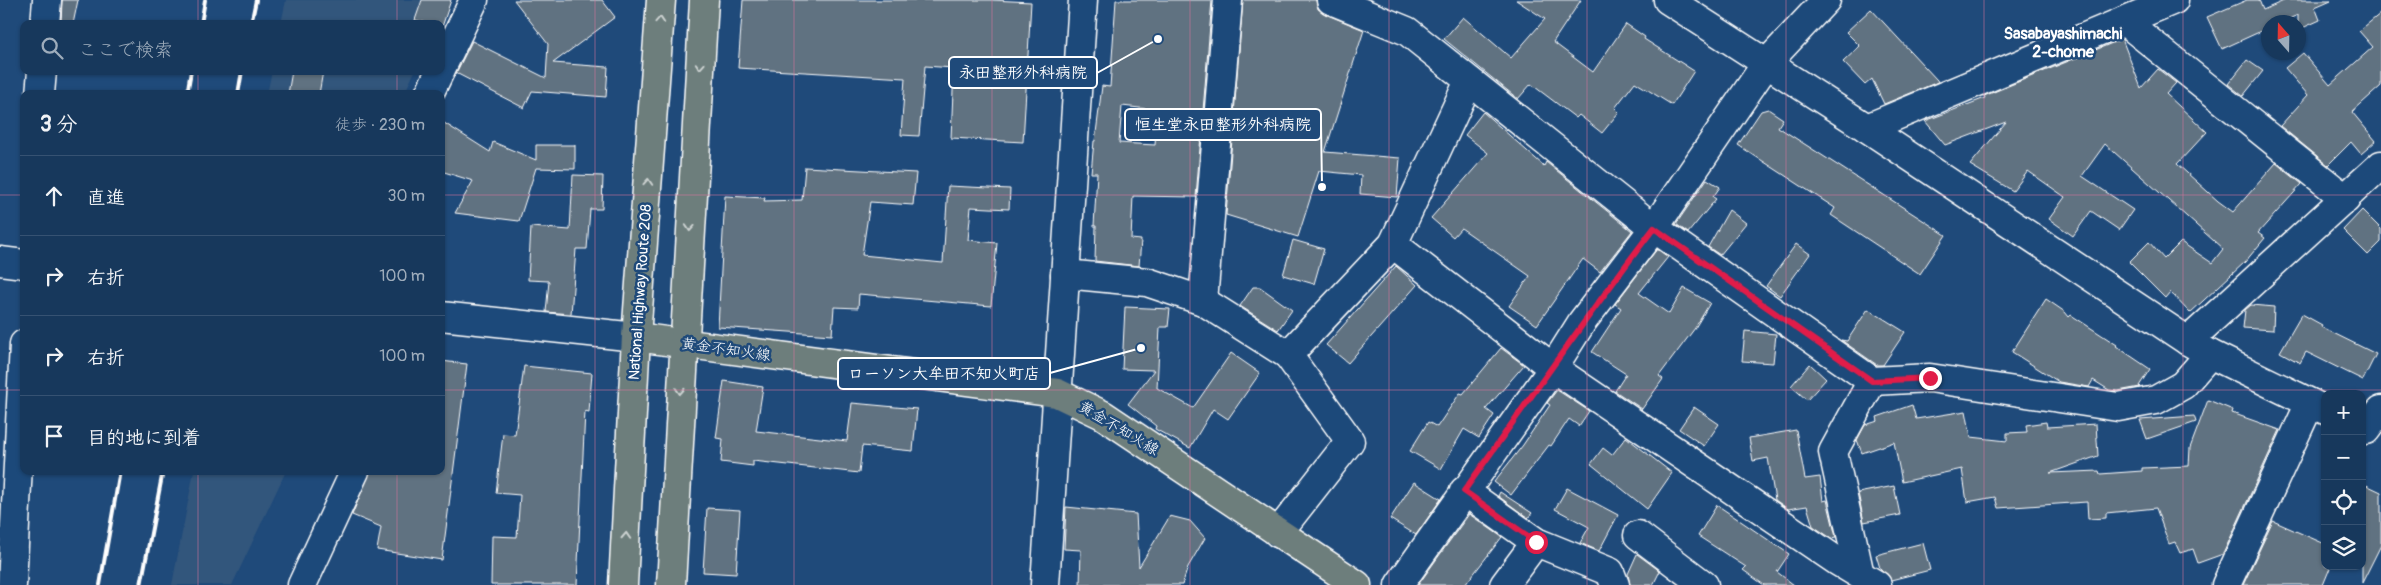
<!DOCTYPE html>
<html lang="ja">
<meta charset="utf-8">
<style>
:root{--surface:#17385c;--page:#203f62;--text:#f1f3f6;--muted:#9eacbb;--line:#365272}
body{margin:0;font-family:Pangolin,"Klee One",sans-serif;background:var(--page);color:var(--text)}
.controls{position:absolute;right:15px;bottom:15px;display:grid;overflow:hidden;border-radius:10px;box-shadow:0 1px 4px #0004}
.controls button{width:45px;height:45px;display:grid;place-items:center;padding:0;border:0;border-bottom:1px solid var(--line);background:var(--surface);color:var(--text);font:25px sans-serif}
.compass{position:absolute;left:2261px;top:15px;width:45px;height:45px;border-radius:50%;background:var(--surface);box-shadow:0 1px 4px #0004;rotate:340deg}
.stop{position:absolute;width:15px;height:15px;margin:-11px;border:4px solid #e11d48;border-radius:50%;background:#fff}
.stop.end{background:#e11d48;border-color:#fff;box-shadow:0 1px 5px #0008}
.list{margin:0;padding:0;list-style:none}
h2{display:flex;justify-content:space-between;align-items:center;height:65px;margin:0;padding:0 20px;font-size:21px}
h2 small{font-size:16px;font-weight:400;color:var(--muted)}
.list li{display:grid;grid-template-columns:32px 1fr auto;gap:15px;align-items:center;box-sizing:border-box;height:80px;padding:0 20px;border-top:1px solid var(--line)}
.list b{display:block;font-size:19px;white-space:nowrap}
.list em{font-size:16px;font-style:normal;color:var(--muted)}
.icon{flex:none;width:28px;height:28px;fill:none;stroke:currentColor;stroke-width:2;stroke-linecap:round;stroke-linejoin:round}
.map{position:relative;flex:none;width:2381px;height:585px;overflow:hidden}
.search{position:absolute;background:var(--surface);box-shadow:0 1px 4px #0004;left:20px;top:20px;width:425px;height:55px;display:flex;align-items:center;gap:12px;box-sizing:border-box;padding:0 18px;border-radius:10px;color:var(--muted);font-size:19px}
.panel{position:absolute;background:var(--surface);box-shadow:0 1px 4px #0004;left:20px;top:90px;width:425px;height:385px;border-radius:10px}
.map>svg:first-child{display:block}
.built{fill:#33567c}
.building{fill:#617281;stroke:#fff;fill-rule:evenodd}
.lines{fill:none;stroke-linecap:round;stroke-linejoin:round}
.minor-casing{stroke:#fff;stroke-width:31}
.major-casing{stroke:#fff;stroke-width:31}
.highway-casing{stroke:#fff;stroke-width:31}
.minor{stroke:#1f4a7a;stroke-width:28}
.major{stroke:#6d7e7c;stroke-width:28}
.highway{stroke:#6d7e7c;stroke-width:28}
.rail{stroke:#fff;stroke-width:4}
.oneway{stroke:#ccd2d1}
.route{stroke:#e11d48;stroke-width:6}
.grid{fill:none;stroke:#da749d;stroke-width:1;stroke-opacity:0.55}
.labels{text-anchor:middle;stroke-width:5;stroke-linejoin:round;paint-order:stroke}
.street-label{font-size:15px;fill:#fff;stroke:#1f4a7a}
.neighbourhood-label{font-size:16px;font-weight:bold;fill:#fff;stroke:#1f4a7a}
.leader{fill:none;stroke:#fff;stroke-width:2}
.callout-dot{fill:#fff;stroke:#1f4a7a;stroke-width:2}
.callout{fill:#1f4a7a;stroke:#fff;stroke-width:2}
.callout-label{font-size:16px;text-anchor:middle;font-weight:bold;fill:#fff}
</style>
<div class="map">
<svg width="2381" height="585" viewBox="0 0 2381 585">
<rect width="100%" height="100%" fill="#1f4a7a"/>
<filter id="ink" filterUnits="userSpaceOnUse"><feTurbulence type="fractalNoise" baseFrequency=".02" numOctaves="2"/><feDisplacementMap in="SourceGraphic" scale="10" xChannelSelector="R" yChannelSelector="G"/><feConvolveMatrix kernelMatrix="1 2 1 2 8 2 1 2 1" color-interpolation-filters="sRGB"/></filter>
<g filter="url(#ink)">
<g class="built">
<polygon points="286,0 448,0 437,24 281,24"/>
<polygon points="272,71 415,71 404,94 267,94"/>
<polygon points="194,471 286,471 232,585 172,585"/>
</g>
<g class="building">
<polygon points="62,0 78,0 73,24 61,24"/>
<polygon points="422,0 451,0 442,27 441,24 431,24 415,20"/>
<polygon points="514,0 602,0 615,17 553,63 608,67 606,97 532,91 524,108 456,73 472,41 546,78 548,44"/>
<polygon points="743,0 991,0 1031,2 1023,142 951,138 954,68 925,66 919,136 901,135 905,78 738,68"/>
<path d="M1116,0H1212L1196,197L1133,196L1131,239L1141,240L1139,266L1095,261L1096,226H1094L1097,173H1091L1094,141H1095L1102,86L1110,87ZM1122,106L1157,110L1155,145L1119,143Z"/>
<polygon points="1243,0 1316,0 1318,9 1325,14 1364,30 1325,152 1400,158 1397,197 1360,194 1361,175 1319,171 1298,237 1226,215"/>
<polygon points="1516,0 1581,0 1553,42 1593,72 1626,24 1645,37 1644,39 1694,71 1672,105 1635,82 1615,108 1619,112 1602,133 1579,115 1576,118 1531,84 1518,99 1444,39 1463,17 1511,58 1545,19"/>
<polygon points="2247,0 2259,0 2263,10 2286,0 2331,0 2315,7 2320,20 2298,30 2298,15 2281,22 2268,22 2268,28 2222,49 2207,17"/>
<polygon points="1871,9 1937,80 1938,82 1884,104 1872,79 1865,85 1843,62 1860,46 1846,32"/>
<polygon points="2381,13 2381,86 2352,112 2376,141 2361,154 2351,142 2328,165 2280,126 2308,95 2285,68 2303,53 2330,85 2373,47 2359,31"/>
<polygon points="2122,39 2141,88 2158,69 2176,83 2166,94 2207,132 2177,164 2218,201 2233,212 2276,163 2302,184 2258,233 2265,238 2245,262 2190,313 2170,292 2165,298 2129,262 2149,242 2164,259 2181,242 2212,263 2223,249 2105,144 2082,176 2133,210 2119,230 2091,211 2073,236 2049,219 2065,197 2028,171 2013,191 1970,165 2006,122 1945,145 1925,121 1985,98 1984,96"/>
<polygon points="2247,60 2263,71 2243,96 2228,84"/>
<polygon points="292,71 323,71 319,94 288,94"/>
<polygon points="1768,109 1783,119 1778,127 1946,235 1920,274 1831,215 1835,208 1738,145 1761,111"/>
<polygon points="1483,112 1544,166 1546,162 1632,231 1600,272 1583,259 1537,325 1509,306 1530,276 1461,228 1453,237 1431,218 1488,153 1465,135"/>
<polygon points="441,121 490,152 493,142 536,160 536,145 575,145 575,169 536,168 519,221 455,213 473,181 441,171"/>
<polygon points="805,167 916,173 913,205 870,202 862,255 943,263 948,186 1010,189 1009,209 971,207 968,240 997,243 991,306 859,294 858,308 834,307 832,335 718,327 725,196 765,198 764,201 802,200"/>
<polygon points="573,175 603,176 602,209 590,209 587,249 576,249 571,314 546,312 549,281 528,280 531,227 570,230"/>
<polygon points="1707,179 1720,187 1713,197 1716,199 1688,233 1676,224"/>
<polygon points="1729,210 1746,223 1720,255 1708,247"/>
<polygon points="2362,210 2381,229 2381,242 2368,255 2343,230"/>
<polygon points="1293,240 1324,249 1314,284 1283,275"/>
<polygon points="1796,244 1810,254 1780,296 1766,286"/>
<polygon points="1657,249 1668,257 1639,293 1669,314 1684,288 1710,303 1695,328 1659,376 1663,379 1642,409 1615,391 1626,374 1592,352 1621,308 1615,304"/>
<polygon points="1396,266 1417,285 1348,363 1326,345"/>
<polygon points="1253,287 1260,287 1292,310 1278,330 1240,306"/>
<polygon points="2046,299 2065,312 2069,317 2071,315 2117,345 2116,346 2150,369 2139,386 2140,387 2118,391 2109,390 2093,380 2089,387 2059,382 2012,352"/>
<polygon points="2251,305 2274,307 2273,330 2243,328 2245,310"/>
<polygon points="1125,307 1170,309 1168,327 1160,327 1157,388 1193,408 1231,353 1260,373 1228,419 1213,409 1190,448 1155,429 1156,426 1128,404 1154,370 1122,369"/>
<polygon points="1868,309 1905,332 1883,365 1877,365 1841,340 1847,341"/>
<polygon points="2302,314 2322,325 2321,327 2376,354 2363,380 2306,352 2300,363 2280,352"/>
<polygon points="1745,331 1776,334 1773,363 1742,361"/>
<polygon points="1501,348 1524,365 1486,409 1494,415 1479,438 1464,429 1441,469 1410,451 1428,422 1437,427 1460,393 1463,394"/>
<polygon points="441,361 467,364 442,560 377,550 381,527 352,515 370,471 441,471"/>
<polygon points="1810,364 1826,379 1807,400 1791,386"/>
<polygon points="524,366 592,373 589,412 585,411 577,585 491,585 492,536 517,537 520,495 496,493 503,434 515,435"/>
<polygon points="724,381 763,387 756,431 847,441 852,403 917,409 913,451 862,446 859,473 753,461 753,466 721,462 723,439 716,438"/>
<polygon points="1557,390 1589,411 1579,426 1569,419 1551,446 1549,445 1511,495 1494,482 1523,445 1550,405 1547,403"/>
<polygon points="2208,400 2233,410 2232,413 2280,430 2223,554 2198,563 2193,549 2180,553 2175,542 2169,544 2156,508 2106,513 2106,518 2088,519 2087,502 1998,508 1995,497 1967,502 1962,469 1902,482 1894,442 1862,453 1857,440 1865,425 1878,421 1877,417 1912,405 1916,419 1966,411 1971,437 2007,441 2007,433 2027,432 2026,425 2046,422 2047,427 2096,424 2098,456 2050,473 2099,471 2100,474 2142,471 2142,468 2189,466 2190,448"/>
<polygon points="1694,407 1719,424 1704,446 1679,429"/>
<polygon points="2194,416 2196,422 2147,439 2140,420"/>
<polygon points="1796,430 1805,479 1820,477 1823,501 1827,500 1836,537 1831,538 1813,526 1807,506 1788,509 1775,500 1768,458 1753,461 1749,438"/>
<polygon points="1626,437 1672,473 1647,509 1591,464 1603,448 1612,455"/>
<polygon points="1414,482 1441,499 1416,535 1390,519"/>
<polygon points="2362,483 2381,492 2381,545 2362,583"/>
<polygon points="1894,486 1900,515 1864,522 1858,493"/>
<polygon points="1567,488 1618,515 1599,551 1580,543 1589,527 1555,509"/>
<polygon points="1500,492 1532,513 1528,518 1498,496"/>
<polygon points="1717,505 1789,554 1777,572 1794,585 1764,585 1743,570 1746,567 1698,536"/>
<polygon points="1066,507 1136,514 1139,567 1170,516 1190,521 1205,538 1188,567 1182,585 1080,585 1081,550 1064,549"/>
<polygon points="707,508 740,510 736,574 703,572"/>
<polygon points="1469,514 1502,537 1465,585 1418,585"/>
<polygon points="2273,521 2325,544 2325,566 2330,568 2323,585 2243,585"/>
<polygon points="1923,543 1930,570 1891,580 1880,568 1876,555"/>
<polygon points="1637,554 1660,571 1653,585 1630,585 1628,574"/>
</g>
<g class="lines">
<g class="minor-casing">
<g id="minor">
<polyline points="1331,0 1407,31 1654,228 1872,381 1930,378 2118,407 2156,400 2183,385 2210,354"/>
<polyline points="1668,0 1867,128 2188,341 2210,354 2325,410"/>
<polyline points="2124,21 2346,199"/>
<polyline points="45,24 47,0"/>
<polyline points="441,69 474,0"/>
<polyline points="40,94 42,71"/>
<polyline points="429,94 440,71"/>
<polyline points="1867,128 2174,0"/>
<polyline points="1393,244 1553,368 1837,561 1877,585"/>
<polyline points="0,261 24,264"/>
<polyline points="1065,274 1147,282 1203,301 1288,355 1350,441 1278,533"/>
<polyline points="1203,301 1228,0"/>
<polyline points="441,316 636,337"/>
<polyline points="2188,341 2381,165"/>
<polyline points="1288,355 1393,244 1469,81"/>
<polyline points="2366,430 2381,410"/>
<polyline points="1464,491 1536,542 1610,572 1615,585"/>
<polyline points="1638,535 1704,585"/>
<polyline points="1860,575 1833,452 1872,381"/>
<polyline points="12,585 24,344"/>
<polyline points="302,585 355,471"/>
<polyline points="1045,585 1083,0"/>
<polyline points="1399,585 1553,368 1582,322 1654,228 1766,64 1826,0"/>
<polyline points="1504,585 1536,542"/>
<polyline points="2226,585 2310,403"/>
</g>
</g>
<g class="major-casing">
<polyline id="major" points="636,337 1057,393 1103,415 1357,585"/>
</g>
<g class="highway-casing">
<g id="highway">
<polyline points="623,585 636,337 661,0"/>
<polyline points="671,585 704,0"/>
</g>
</g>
<use href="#minor" class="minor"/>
<use href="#major" class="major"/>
<use href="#highway" class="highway"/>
<g class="rail">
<polyline points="201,24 205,0"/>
<polyline points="251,24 256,0"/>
<polyline points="187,94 191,71"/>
<polyline points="238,94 242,71"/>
<polyline points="100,585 120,471"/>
<polyline points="141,585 163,471"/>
</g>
</g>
<defs><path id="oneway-chevron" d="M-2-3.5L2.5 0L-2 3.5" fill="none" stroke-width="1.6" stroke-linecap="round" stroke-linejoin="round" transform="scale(1.25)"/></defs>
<g class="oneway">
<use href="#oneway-chevron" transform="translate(660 20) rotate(-86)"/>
<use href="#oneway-chevron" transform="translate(700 66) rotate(94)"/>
<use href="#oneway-chevron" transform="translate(648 182) rotate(-86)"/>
<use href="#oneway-chevron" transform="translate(690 228) rotate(94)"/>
<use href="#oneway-chevron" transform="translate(680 391) rotate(93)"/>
<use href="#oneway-chevron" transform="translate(626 536) rotate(-87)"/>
</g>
</g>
<g class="lines" filter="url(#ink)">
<path class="route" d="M1536,542L1464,491C1527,403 1588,314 1654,228L1872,381L1930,378"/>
</g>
<path class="grid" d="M198,0V24M397,0V24M595,0V585M794,0V585M992,0V585M1190,0V585M1389,0V585M1587,0V585M1786,0V585M1984,0V585M2183,0V585M198,71V94M397,71V94M0,195H24M441,195H2381M0,390H24M441,390H2381M198,471V585M397,471V585"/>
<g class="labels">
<g class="street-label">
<text transform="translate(640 292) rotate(-86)" y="5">National Highway Route 208</text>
<text transform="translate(726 349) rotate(8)" y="5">黄金不知火線</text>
<text transform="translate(1119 428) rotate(31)" y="5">黄金不知火線</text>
</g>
<g class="neighbourhood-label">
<text x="2063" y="39">Sasabayashimachi<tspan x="2063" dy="18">2-chome</tspan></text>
</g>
</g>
<path class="leader" d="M1158 39L1097 73M1322 187L1321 124M1141 348L1050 373"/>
<g class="callout-dot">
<circle cx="1158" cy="39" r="5"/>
<circle cx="1322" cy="187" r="5"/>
<circle cx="1141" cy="348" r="5"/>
</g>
<g class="callout">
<rect x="949" y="57" width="148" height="31" rx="5"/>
<rect x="1125" y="109" width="196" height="31" rx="5"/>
<rect x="838" y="358" width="212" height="31" rx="5"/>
</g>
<g class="callout-label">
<text x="1023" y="78">永田整形外科病院</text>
<text x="1223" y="130">恒生堂永田整形外科病院</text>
<text x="944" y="379">ローソン大牟田不知火町店</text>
</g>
</svg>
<div class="controls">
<button>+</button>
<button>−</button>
<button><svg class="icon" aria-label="locate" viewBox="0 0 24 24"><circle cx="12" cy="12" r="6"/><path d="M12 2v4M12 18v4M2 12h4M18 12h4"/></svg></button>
<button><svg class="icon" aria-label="layers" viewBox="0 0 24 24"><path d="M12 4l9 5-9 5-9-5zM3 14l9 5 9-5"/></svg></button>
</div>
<svg class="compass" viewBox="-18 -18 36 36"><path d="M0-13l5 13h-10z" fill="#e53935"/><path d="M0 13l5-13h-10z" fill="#9eacbb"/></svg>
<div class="stop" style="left:1536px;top:542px"></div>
<div class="stop end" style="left:1930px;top:378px"></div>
<div class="search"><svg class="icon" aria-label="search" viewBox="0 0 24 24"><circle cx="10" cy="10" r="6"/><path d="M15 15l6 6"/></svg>ここで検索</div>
<section class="panel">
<h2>3 分<small>徒歩 · 230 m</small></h2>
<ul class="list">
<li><svg class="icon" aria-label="ahead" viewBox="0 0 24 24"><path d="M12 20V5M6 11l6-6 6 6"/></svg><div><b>直進</b></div><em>30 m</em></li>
<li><svg class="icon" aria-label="right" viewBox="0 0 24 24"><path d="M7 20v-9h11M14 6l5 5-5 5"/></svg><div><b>右折</b></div><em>100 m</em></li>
<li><svg class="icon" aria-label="right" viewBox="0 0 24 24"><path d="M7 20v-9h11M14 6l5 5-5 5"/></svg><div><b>右折</b></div><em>100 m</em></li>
<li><svg class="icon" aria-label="arrive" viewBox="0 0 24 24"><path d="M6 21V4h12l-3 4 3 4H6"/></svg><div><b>目的地に到着</b></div></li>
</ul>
</section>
</div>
